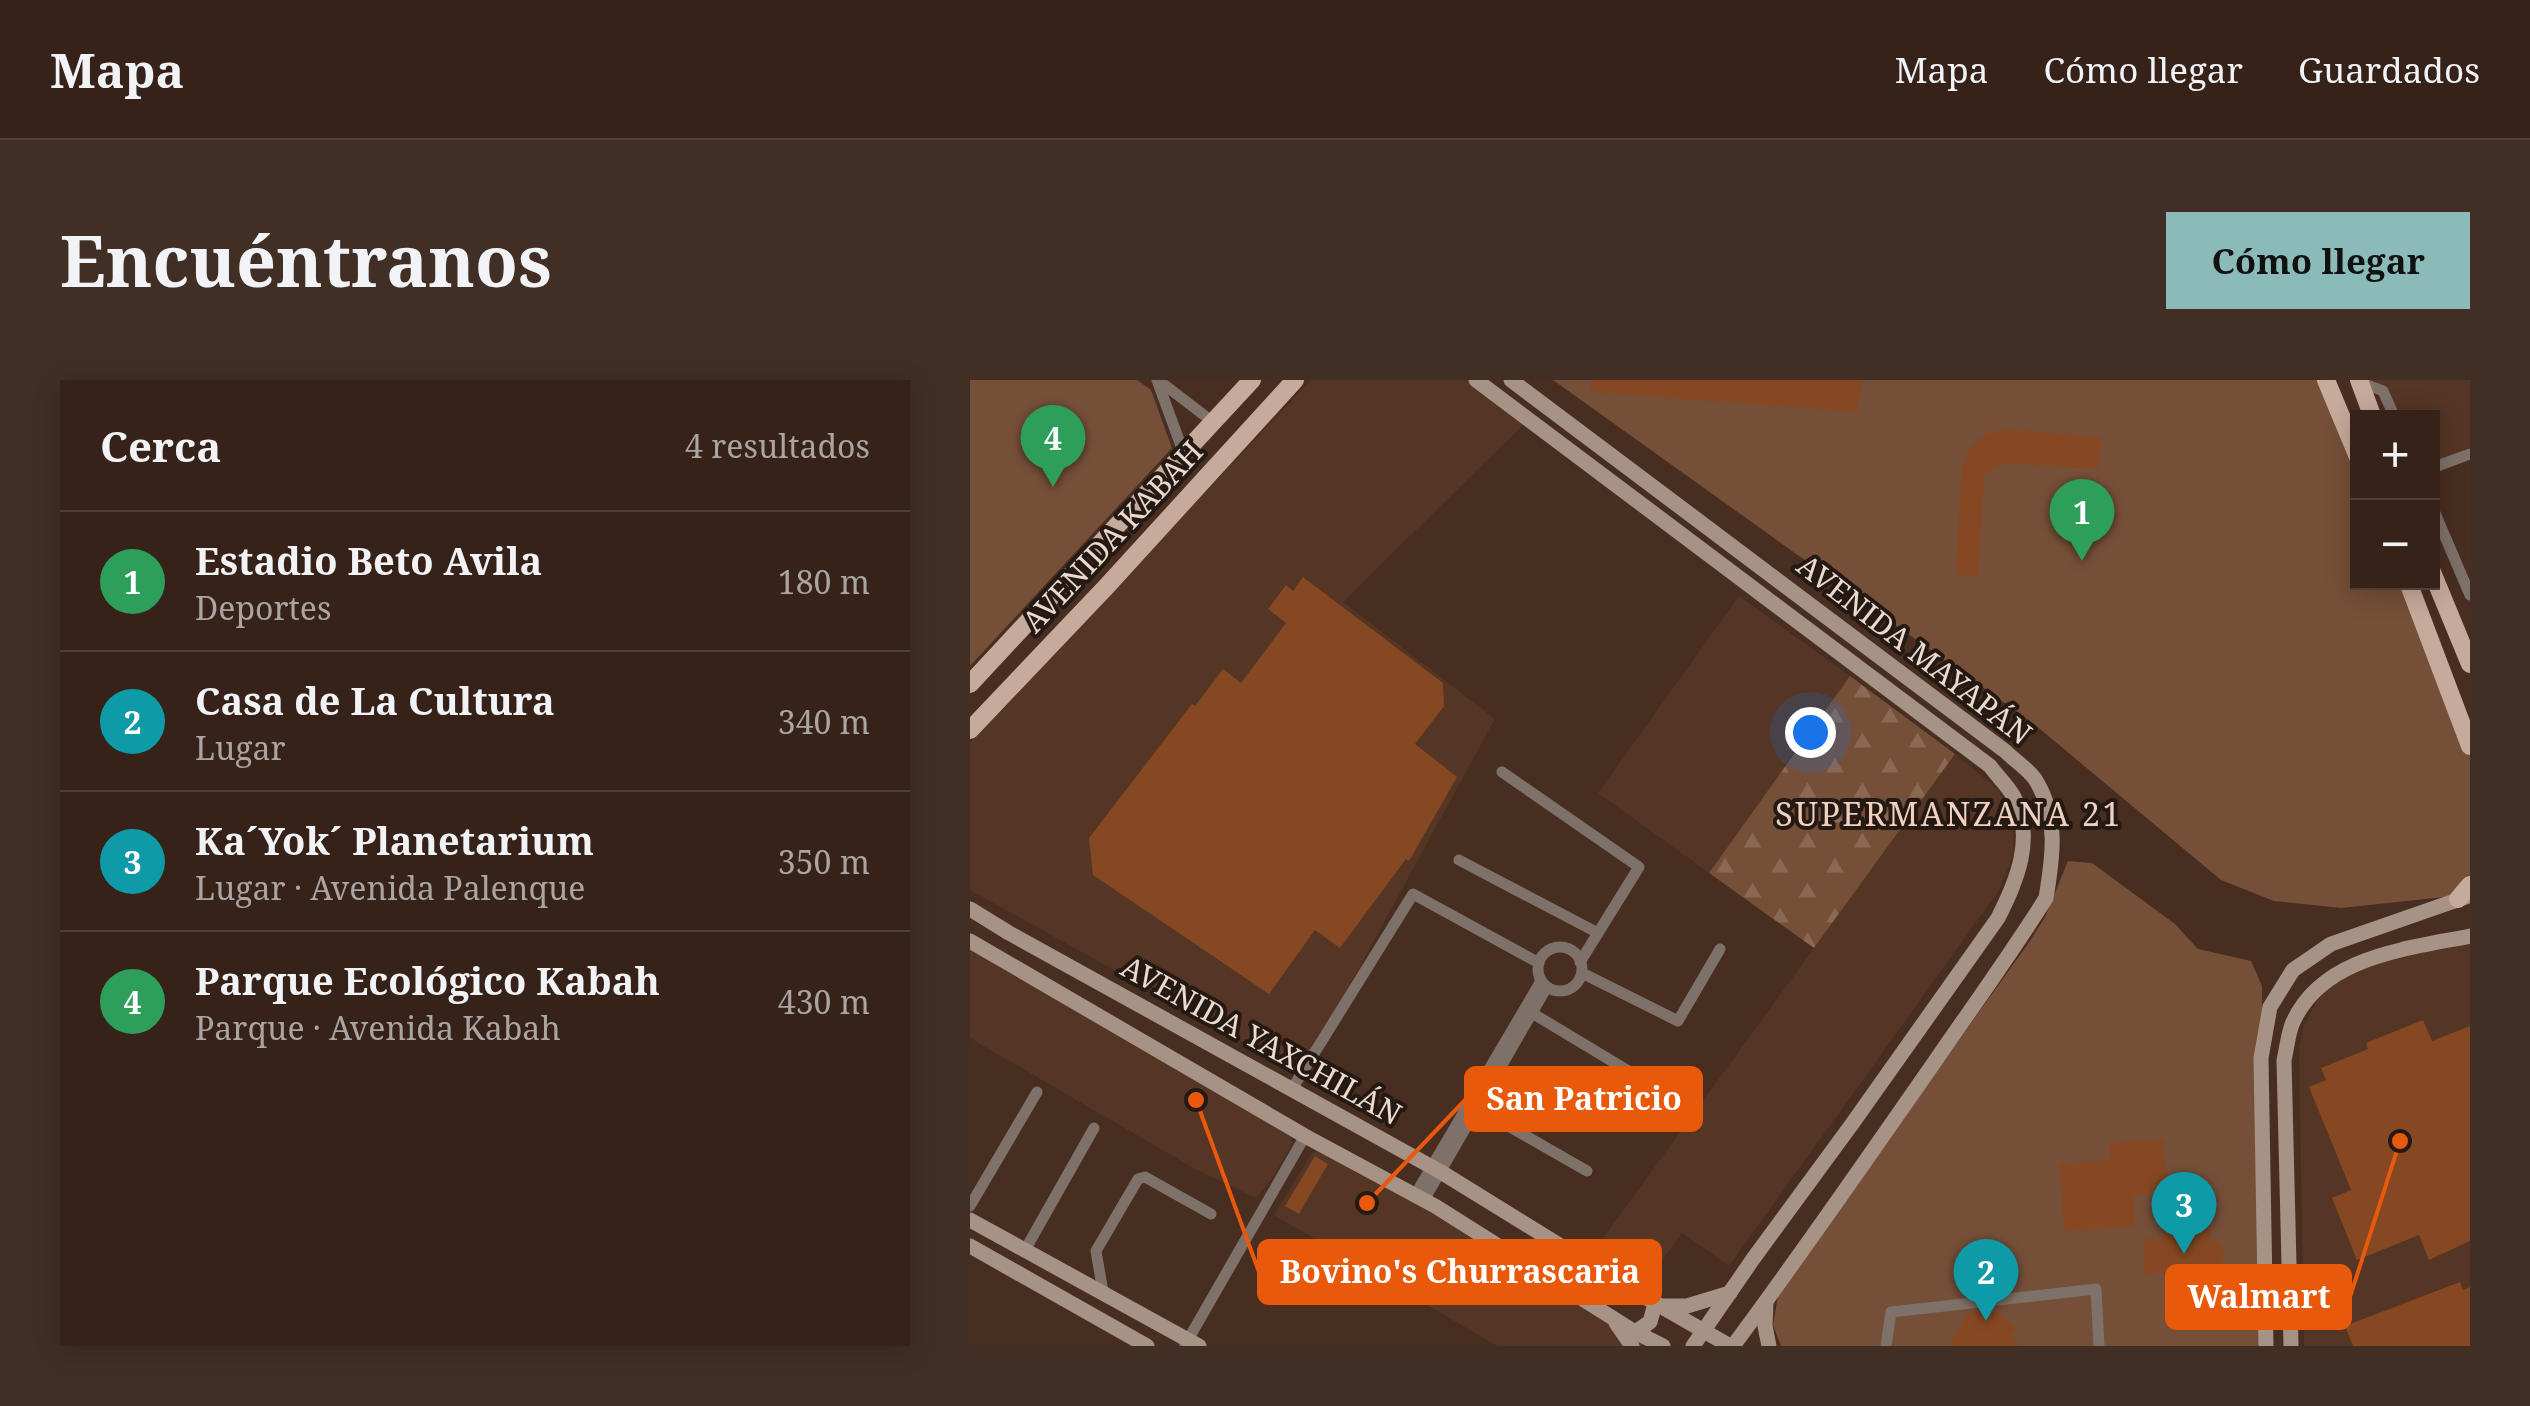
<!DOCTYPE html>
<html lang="es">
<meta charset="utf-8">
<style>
:root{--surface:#362218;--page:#412f25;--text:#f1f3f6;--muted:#aaa4a2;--line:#503f37;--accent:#8bbbb9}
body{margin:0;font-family:"Noto Serif",serif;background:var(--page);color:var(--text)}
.controls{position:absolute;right:30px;top:30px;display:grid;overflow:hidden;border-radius:0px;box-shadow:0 5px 25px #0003}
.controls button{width:90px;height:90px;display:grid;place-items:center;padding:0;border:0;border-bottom:2px solid var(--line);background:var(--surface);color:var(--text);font:50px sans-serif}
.you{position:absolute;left:840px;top:352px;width:35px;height:35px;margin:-25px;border:8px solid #fff;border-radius:50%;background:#1a73e8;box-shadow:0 0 0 15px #1a73e833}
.badge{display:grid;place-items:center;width:65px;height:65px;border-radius:50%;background:var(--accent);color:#fff;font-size:32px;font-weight:700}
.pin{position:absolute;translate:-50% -82px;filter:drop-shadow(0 2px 5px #0008)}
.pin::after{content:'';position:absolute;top:52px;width:35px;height:30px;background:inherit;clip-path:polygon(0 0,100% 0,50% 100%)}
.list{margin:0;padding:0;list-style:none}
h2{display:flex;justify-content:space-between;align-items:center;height:130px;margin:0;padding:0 40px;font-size:42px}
h2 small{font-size:32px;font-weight:400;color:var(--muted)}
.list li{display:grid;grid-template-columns:65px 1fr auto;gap:30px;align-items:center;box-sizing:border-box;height:140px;padding:0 40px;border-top:2px solid var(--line)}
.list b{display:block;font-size:38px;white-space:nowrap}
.list p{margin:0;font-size:32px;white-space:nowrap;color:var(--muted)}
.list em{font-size:32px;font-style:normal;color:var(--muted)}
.map{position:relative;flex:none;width:1500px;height:966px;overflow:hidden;border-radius:0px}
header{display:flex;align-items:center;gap:60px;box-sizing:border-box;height:140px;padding:0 50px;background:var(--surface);border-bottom:2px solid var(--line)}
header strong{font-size:48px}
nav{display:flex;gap:55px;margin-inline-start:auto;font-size:35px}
.intro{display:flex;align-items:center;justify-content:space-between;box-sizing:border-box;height:240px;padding:0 60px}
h1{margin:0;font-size:70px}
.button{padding:25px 45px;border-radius:0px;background:var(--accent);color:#111;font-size:35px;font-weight:700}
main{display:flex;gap:60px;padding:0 60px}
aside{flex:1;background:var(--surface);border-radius:0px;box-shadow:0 5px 25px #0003}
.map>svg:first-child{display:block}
.built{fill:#553524}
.forest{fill:url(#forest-firs)}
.park{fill:#764f38}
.building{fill:#854822}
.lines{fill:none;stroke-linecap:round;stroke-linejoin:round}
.street{stroke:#7e7169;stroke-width:11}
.secondary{stroke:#a79286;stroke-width:15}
.primary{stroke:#c6ab9c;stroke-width:18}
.labels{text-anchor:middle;stroke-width:8;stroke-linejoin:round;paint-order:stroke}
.street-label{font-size:30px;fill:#eadad0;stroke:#251a13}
.neighbourhood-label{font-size:32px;letter-spacing:2.5px;fill:#f2d0be;stroke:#251a13}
.leader{fill:none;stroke:#e8590c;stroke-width:4}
.callout-dot{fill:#e8590c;stroke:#251a13;stroke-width:4}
.callout{fill:#e8590c;stroke:#e8590c;stroke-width:4}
.callout-label{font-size:32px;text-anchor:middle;font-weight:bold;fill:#fff}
</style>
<header>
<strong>Mapa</strong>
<nav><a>Mapa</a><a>Cómo llegar</a><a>Guardados</a></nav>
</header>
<div class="intro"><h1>Encuéntranos</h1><a class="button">Cómo llegar</a></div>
<main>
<aside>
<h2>Cerca<small>4 resultados</small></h2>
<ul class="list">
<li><span class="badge" style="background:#2e9e5b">1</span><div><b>Estadio Beto Avila</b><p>Deportes</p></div><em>180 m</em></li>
<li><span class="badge" style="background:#0f9aa8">2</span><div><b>Casa de La Cultura</b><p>Lugar</p></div><em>340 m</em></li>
<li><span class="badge" style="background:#0f9aa8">3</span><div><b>Ka´Yok´ Planetarium</b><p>Lugar · Avenida Palenque</p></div><em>350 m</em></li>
<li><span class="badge" style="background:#2e9e5b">4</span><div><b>Parque Ecológico Kabah</b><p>Parque · Avenida Kabah</p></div><em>430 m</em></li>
</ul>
</aside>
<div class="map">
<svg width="1500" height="966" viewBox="0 0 1500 966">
<defs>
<pattern id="forest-firs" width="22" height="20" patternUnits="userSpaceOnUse" patternTransform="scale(2.5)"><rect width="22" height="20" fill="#764f38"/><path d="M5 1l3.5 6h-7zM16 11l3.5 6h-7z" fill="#8a6854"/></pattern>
</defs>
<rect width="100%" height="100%" fill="#482e20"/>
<g class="built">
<polygon points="341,0 507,0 560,38 373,222 525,339 331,694 0,510 0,362"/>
<polygon points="1405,0 1500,0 1500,67 1463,84 1462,38 1421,37"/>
<polygon points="769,216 880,296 739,493 628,413"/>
<polygon points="985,374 1028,409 1043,441 1044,473 1030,509 759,886 712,853 677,901 628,865"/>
<polygon points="1500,563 1500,966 1334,966 1329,673 1333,648 1346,622 1368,599 1402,582"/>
<polygon points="0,570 31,576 320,749 322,764 301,801 286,818 225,789 0,658"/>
<polygon points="350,769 665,944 674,966 527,966 304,835 342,773"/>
</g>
<polygon class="forest" points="880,296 985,374 844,568 739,493"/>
<g class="park">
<polygon points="0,0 167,0 181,10 202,68 0,286"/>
<polygon points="583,0 1353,0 1387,85 1388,202 1435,203 1500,365 1500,510 1493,515 1371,528 1304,521 1251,500 1064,344"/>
<polygon points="1098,481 1122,483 1205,544 1228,569 1281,581 1292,606 1296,966 811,966 803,945 809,910 1060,561 1075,537"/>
</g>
<g class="building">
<polygon points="621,0 892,0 887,32 620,12"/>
<polygon points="1037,49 1131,57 1128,89 1033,83 1014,95 1008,196 986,194 992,88 1002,66 1021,51"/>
<polygon points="333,197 473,303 474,326 445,364 487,397 439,481 436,479 370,568 345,550 299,614 123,495 119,458 222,324 225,326 253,289 271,303 316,243 298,229 316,205 323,211"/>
<polygon points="1453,640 1462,661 1500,646 1500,861 1459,880 1449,855 1387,880 1362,818 1381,810 1339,707 1356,700 1351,688 1398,669 1396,663"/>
<polygon points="1193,759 1197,813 1163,815 1165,847 1094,851 1090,784 1140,780 1139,763"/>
<polygon points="345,776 358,784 329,834 315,826"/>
<polygon points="1212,832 1219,840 1239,835 1240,860 1247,862 1254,869 1253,880 1248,887 1249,904 1239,905 1240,920 1215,918 1201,907 1192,891 1174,896 1175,857 1190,862 1198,845"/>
<polygon points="1490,902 1493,910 1500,907 1500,966 1383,966 1375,946"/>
<polygon points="1025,930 1047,949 1041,956 1052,966 979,966 997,934"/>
</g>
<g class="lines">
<g class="street">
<polyline points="187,0 214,74"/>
<polyline points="188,0 243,42"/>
<polyline points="1390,2 1413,11 1425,38"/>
<polyline points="1462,88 1500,74"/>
<polyline points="1462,126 1500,215"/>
<polyline points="532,392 669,487 610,582"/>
<polyline points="489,480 628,553"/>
<circle cx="590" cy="589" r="22"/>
<polyline points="612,593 708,641 750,569"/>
<polyline points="562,633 670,698 689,692"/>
<polyline points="322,709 443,514 569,583"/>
<polyline points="507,728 617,791"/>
<polyline points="445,815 571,601"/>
<polyline points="454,820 577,607"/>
<polyline points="0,826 67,712"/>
<polyline points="55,870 124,748"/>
<polyline points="133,912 126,871 168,799 175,797 241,834"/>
<polyline points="215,965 335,756"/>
<polyline points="916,966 921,932 1126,909 1129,966"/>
</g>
<g class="secondary">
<path d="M506,0L1020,386C1027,396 1038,406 1044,417C1065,457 1047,501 1028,538L882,744L783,879L723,966"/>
<path d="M541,0L1035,371C1044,380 1058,389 1065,399C1089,437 1083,476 1076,518C1039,577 998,633 959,690C894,783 830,876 763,966"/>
<polyline points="0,529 39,553 471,792 659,908 760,966"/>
<polyline points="0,561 335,756 465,826 665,952 693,966"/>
<polyline points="0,840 229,966"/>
<polyline points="0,866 177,966"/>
<polyline points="796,923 795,946 799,966"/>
<polyline points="691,926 717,926 760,913"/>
<polyline points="646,943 662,966"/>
<polyline points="665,952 680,942 685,924"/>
<polyline points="1296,966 1291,678 1300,627 1323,590 1361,564 1496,517"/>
<path d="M1321,966L1314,680C1317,668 1318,653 1323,642C1353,576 1437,569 1500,556"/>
</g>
<g class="primary">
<polyline points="1356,0 1388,77"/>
<polyline points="1389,0 1403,38"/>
<polyline points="1462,192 1500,284"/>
<polyline points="1438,202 1500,366"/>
<polyline points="0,304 282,0"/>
<polyline points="0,350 136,207 325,0"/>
<polyline points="1488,519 1500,505"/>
</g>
</g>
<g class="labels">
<g class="street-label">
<text transform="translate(143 157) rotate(-47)" y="10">AVENIDA KABAH</text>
<text transform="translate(944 270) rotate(38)" y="10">AVENIDA MAYAPÁN</text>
<text transform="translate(291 661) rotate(29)" y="10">AVENIDA YAXCHILÁN</text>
</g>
<g class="neighbourhood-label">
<text x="979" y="446">SUPERMANZANA 21</text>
</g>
</g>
<path class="leader" d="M397 823L496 719M226 720L289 892M1430 761L1380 917"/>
<g class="callout-dot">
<circle cx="397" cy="823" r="10"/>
<circle cx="226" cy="720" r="10"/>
<circle cx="1430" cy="761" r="10"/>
</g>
<g class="callout">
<rect x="496" y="688" width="235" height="62" rx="10"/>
<rect x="289" y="861" width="401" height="62" rx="10"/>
<rect x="1197" y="886" width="183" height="62" rx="10"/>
</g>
<g class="callout-label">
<text x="614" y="730">San Patricio</text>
<text x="490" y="903">Bovino's Churrascaria</text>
<text x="1289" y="928">Walmart</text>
</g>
</svg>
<div class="controls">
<button>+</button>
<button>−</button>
</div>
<div class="you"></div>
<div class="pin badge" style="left:1112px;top:181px;background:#2e9e5b">1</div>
<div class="pin badge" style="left:1016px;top:941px;background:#0f9aa8">2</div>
<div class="pin badge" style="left:1214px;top:874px;background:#0f9aa8">3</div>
<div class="pin badge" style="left:83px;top:107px;background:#2e9e5b">4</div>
</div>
</main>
